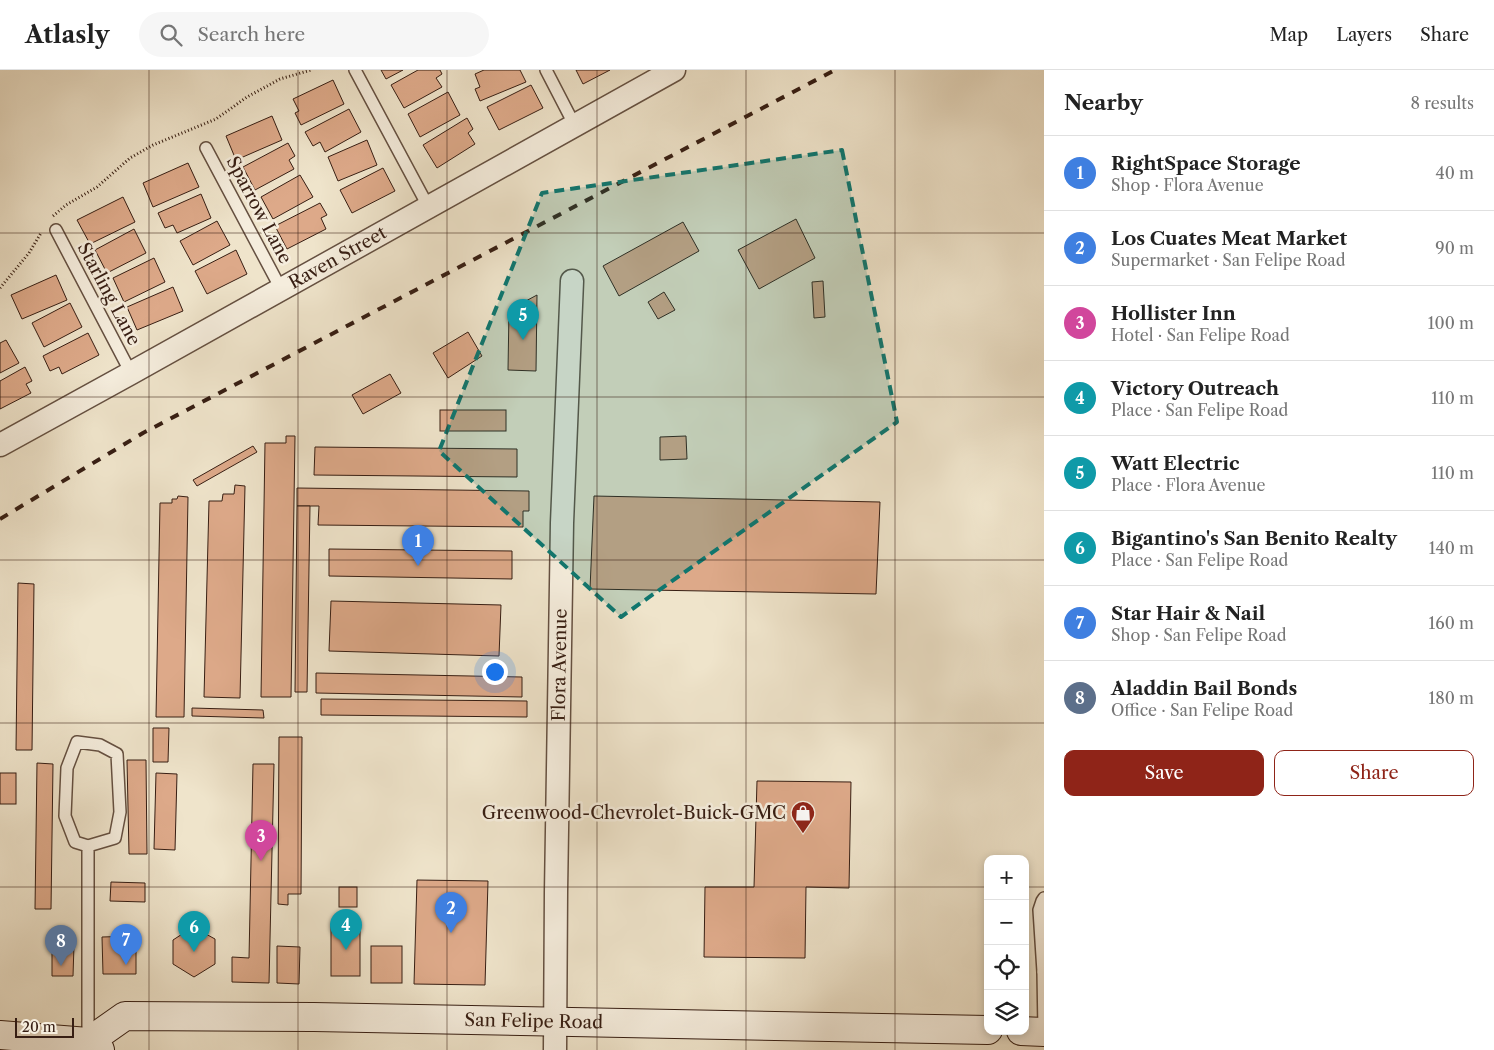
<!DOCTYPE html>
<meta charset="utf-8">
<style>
:root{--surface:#fff;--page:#f6f6f6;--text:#222;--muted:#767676;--line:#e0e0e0;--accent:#8f2418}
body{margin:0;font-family:"Libre Caslon Text",serif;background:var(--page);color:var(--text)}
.controls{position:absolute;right:15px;bottom:15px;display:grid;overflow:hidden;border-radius:10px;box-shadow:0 2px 8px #0003}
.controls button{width:45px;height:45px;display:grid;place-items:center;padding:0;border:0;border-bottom:1px solid var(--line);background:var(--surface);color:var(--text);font:25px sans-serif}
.scale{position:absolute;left:15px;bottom:12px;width:59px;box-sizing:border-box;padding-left:5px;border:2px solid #371e13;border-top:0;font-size:14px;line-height:18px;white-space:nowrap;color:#371e13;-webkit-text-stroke:4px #f5eddd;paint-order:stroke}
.you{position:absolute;left:494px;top:601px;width:18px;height:18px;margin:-12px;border:4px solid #fff;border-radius:50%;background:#1a73e8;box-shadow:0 0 0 8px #1a73e833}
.badge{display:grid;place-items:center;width:32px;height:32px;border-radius:50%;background:var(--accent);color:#fff;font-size:16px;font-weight:700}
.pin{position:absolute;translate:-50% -41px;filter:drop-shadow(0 1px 2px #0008)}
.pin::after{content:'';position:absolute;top:26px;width:18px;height:15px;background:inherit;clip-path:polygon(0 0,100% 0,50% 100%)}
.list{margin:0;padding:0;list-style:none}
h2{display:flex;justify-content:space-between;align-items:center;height:65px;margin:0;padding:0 20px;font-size:21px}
h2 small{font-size:16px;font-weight:400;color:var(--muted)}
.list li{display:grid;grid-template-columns:32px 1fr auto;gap:15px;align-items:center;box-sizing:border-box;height:75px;padding:0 20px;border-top:1px solid var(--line)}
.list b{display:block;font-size:19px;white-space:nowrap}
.list p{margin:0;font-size:16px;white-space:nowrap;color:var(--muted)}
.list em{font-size:16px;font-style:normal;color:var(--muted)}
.actions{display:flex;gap:10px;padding:15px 20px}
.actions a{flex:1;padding:11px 0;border:1px solid var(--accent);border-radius:10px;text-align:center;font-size:18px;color:var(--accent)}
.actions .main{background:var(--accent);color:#fff}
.icon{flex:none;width:28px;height:28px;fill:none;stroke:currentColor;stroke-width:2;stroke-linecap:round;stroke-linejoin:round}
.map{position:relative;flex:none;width:1044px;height:980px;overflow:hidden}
header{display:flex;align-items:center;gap:30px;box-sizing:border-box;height:70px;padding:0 25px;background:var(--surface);border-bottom:1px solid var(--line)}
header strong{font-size:24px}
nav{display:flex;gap:28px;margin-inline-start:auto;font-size:18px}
.search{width:350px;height:45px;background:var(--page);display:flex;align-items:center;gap:12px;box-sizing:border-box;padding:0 18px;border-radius:28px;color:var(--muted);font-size:19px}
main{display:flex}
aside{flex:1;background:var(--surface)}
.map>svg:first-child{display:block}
.building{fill:#dda989;stroke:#371e13}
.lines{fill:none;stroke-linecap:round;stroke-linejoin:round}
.lane-casing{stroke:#655041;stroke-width:14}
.street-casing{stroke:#655041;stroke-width:25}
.secondary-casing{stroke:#371e13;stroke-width:30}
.path{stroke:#371e13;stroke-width:3;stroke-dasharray:1 2.5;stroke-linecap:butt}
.lane{stroke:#f5eddd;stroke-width:11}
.street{stroke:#f5eddd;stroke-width:22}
.secondary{stroke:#f5eddd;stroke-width:28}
.rail{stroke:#371e13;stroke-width:4;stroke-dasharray:9 9;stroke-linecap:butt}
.marked{fill:#0f766e;fill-opacity:0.2;stroke:#0f766e;stroke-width:4;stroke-dasharray:10 6;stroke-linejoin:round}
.grid{fill:none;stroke:#371e13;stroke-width:1;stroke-opacity:0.55}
.labels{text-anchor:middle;stroke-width:5;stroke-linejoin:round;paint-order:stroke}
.street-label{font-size:18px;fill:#371e13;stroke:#f5eddd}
.poi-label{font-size:18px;fill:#371e13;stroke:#f5eddd;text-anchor:end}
</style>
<header>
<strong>Atlasly</strong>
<div class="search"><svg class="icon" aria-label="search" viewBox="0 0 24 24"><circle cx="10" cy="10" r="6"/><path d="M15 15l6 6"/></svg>Search here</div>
<nav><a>Map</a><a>Layers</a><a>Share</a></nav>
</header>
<main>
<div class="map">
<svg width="1044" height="980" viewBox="0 0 1044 980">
<rect width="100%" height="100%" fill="#efe4cb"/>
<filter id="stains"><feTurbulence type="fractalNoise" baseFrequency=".004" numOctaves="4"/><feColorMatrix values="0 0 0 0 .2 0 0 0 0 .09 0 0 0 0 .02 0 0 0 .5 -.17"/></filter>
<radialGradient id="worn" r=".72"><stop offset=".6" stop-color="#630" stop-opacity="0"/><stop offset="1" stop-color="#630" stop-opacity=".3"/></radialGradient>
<g class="building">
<polygon points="381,0 403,0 386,9"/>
<polygon points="418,0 440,0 442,4 436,8 442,17 404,38 391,15"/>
<polygon points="484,0 520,0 526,12 480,31 475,19 480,17 475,4"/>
<polygon points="576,0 610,0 583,14"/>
<polygon points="333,10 344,34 301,55 295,43 299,41 293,29"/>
<polygon points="531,15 543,38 499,60 487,37"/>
<polygon points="448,22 460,45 420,67 408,44"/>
<polygon points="349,39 361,62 325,82 320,72 313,76 305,62"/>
<polygon points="272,46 282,70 236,90 226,66"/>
<polygon points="467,48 473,59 468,63 475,74 437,98 423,75"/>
<polygon points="367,70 377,95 338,111 328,87"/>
<polygon points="288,73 295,86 289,90 294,99 255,120 243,97"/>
<polygon points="188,93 199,117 153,137 143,113"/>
<polygon points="383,98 395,121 352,143 340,120"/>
<polygon points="300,105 313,127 273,149 261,127"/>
<polygon points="201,124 211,148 177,163 173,155 165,158 158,143"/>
<polygon points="123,127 135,152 90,174 77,150"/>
<polygon points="320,133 327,145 321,148 326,159 287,179 275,156"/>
<polygon points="796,149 815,188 759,219 738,180"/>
<polygon points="217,151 230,175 193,195 180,171"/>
<polygon points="683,152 699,181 619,226 603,196"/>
<polygon points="134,159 146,183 107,203 95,180"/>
<polygon points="236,180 247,204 207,224 195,201"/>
<polygon points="154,188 165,212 124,232 113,208"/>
<polygon points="56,205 67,230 22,249 11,225"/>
<polygon points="823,211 825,247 814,248 812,212"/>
<polygon points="173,217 183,241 137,260 127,237"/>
<polygon points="664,222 675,240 658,249 648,232"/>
<polygon points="537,225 536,301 508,300 509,240"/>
<polygon points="70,233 82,257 44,277 32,253"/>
<polygon points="468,262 482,286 448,308 433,283"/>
<polygon points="88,263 99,285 62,304 59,297 50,301 43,286"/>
<polygon points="6,270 19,293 0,303 0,273"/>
<polygon points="25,297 32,311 26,314 31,323 0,339 0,311"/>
<polygon points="390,304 401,323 363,344 352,325"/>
<rect x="440" y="340" width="66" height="21"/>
<polygon points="286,366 295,366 291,627 261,627 265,373 286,373"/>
<polygon points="686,366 687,389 660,390 660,367"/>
<polygon points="253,376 257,382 197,416 193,410"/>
<polygon points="315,377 517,379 517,407 314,405"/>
<polygon points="235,415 245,416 240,628 204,627 209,431 222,431 223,424 234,424"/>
<polygon points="297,418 529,421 529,441 523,441 523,457 318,455 319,436 297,436"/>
<polygon points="178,426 188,427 184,647 156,647 160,433 172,433 172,429 177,429"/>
<polygon points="594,426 880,432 876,524 590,519"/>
<polygon points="297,436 310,436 307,622 295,622"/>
<polygon points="329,479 512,481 512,509 329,506"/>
<polygon points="18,513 34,514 32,680 16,680"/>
<polygon points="331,531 501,535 499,586 329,581"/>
<polygon points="316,603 522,607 522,627 316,623"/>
<polygon points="321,629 527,631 527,647 321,645"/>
<polygon points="192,638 263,640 264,648 192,646"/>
<polygon points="153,658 169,658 168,692 153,692"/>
<polygon points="279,667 302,667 301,824 288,824 288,835 278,834"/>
<polygon points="127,690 146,690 147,784 129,784"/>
<polygon points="37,693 53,694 51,839 35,839"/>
<polygon points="253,694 274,694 269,913 232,912 232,887 249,888"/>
<rect x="0" y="703" width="16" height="31"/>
<polygon points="156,703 177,704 175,780 154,779"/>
<polygon points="757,711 851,712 849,818 806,817 805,888 704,887 705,817 754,817"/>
<polygon points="417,810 488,811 485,915 414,914"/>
<polygon points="111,812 145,813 145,832 110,831"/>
<rect x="339" y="817" width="18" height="20"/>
<rect x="331" y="854" width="29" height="52"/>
<polygon points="193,857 215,869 215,894 194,907 173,894 173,870"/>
<polygon points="136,866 136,904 103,904 102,867"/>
<polygon points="52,875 74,875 73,906 52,906"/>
<polygon points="277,876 300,877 299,914 277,913"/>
<rect x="371" y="876" width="31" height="37"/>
</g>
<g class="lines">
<g class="lane-casing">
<g id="lane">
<polyline points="355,0 429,138"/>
<polyline points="546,0 575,56"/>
<polyline points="206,78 281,219"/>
<polyline points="56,160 131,303"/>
<polyline points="88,776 75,772 65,746 67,698 77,672 100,675 117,684 120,742 115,768 88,776 88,970"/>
<polyline points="1043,902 1039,840 1042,831 1044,828"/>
<polyline points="1044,962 1043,902 1044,902"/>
</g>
</g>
<g class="street-casing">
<g id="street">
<path id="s1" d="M0,375L131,303L674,0"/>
<path id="s2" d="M555,980L556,822L562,453L572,211"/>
</g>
</g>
<g class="secondary-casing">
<g id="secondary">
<polyline points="1021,961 1044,962"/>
<polyline points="0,965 88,972 100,980"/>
<path id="s3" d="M88,972L125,946L314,947L988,960"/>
</g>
</g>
<g class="path">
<polyline points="53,146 66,135 97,117 130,88 153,75 216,49 247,27 280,9 311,0"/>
<polyline points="0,218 29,183 41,163"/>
</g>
<use href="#lane" class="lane"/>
<use href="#street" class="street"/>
<use href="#secondary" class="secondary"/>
<polyline class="rail" points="0,449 143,363 835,0"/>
</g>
<path class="marked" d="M842,80L897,352L621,547L439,381L542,123Z"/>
<path class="grid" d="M149,0V980M298,0V980M447,0V980M597,0V980M746,0V980M895,0V980M0,163H1044M0,327H1044M0,490H1044M0,653H1044M0,817H988M1025,817H1044"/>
<defs>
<g id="shop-pin" transform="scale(1.25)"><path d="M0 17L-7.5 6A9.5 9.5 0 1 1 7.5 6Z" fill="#8f2418" stroke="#f5eddd"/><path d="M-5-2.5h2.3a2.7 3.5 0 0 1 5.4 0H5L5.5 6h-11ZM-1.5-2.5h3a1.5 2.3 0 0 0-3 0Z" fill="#fff"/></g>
</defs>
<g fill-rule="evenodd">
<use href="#shop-pin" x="803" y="743"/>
</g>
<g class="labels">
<g class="street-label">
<text transform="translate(259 140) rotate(62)" y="6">Sparrow Lane</text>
<text dy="6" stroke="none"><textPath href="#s1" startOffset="386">Raven Street</textPath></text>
<text transform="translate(109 224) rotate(62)" y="6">Starling Lane</text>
<text dy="6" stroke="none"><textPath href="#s2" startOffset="385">Flora Avenue</textPath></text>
<text dy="6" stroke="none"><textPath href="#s3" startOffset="454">San Felipe Road</textPath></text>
</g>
<g class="poi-label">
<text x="786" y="749">Greenwood-Chevrolet-Buick-GMC</text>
</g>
</g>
<rect width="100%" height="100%" filter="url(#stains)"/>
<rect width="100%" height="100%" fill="url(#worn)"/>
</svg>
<div class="controls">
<button>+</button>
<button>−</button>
<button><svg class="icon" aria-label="locate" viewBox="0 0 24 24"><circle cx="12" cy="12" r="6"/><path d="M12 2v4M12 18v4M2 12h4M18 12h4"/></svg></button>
<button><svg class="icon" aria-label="layers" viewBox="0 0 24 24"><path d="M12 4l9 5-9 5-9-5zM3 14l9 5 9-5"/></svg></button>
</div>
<div class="scale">20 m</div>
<div class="you"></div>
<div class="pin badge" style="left:418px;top:496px;background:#3f7fe0">1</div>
<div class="pin badge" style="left:451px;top:863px;background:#3f7fe0">2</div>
<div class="pin badge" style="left:261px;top:791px;background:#d1479c">3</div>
<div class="pin badge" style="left:346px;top:880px;background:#0f9aa8">4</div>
<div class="pin badge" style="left:523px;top:270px;background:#0f9aa8">5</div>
<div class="pin badge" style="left:194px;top:882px;background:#0f9aa8">6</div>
<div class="pin badge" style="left:126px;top:895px;background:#3f7fe0">7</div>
<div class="pin badge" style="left:61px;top:896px;background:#5c6f8a">8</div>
</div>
<aside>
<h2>Nearby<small>8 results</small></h2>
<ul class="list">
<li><span class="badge" style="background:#3f7fe0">1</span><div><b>RightSpace Storage</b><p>Shop · Flora Avenue</p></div><em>40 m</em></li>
<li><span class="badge" style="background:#3f7fe0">2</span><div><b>Los Cuates Meat Market</b><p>Supermarket · San Felipe Road</p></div><em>90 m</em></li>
<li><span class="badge" style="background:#d1479c">3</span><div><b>Hollister Inn</b><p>Hotel · San Felipe Road</p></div><em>100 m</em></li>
<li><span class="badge" style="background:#0f9aa8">4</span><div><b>Victory Outreach</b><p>Place · San Felipe Road</p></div><em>110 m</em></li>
<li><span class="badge" style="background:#0f9aa8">5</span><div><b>Watt Electric</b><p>Place · Flora Avenue</p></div><em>110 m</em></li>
<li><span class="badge" style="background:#0f9aa8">6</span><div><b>Bigantino's San Benito Realty</b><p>Place · San Felipe Road</p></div><em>140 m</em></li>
<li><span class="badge" style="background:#3f7fe0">7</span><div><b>Star Hair &amp; Nail</b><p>Shop · San Felipe Road</p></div><em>160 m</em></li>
<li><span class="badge" style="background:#5c6f8a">8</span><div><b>Aladdin Bail Bonds</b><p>Office · San Felipe Road</p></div><em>180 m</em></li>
</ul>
<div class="actions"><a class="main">Save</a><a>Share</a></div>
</aside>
</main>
